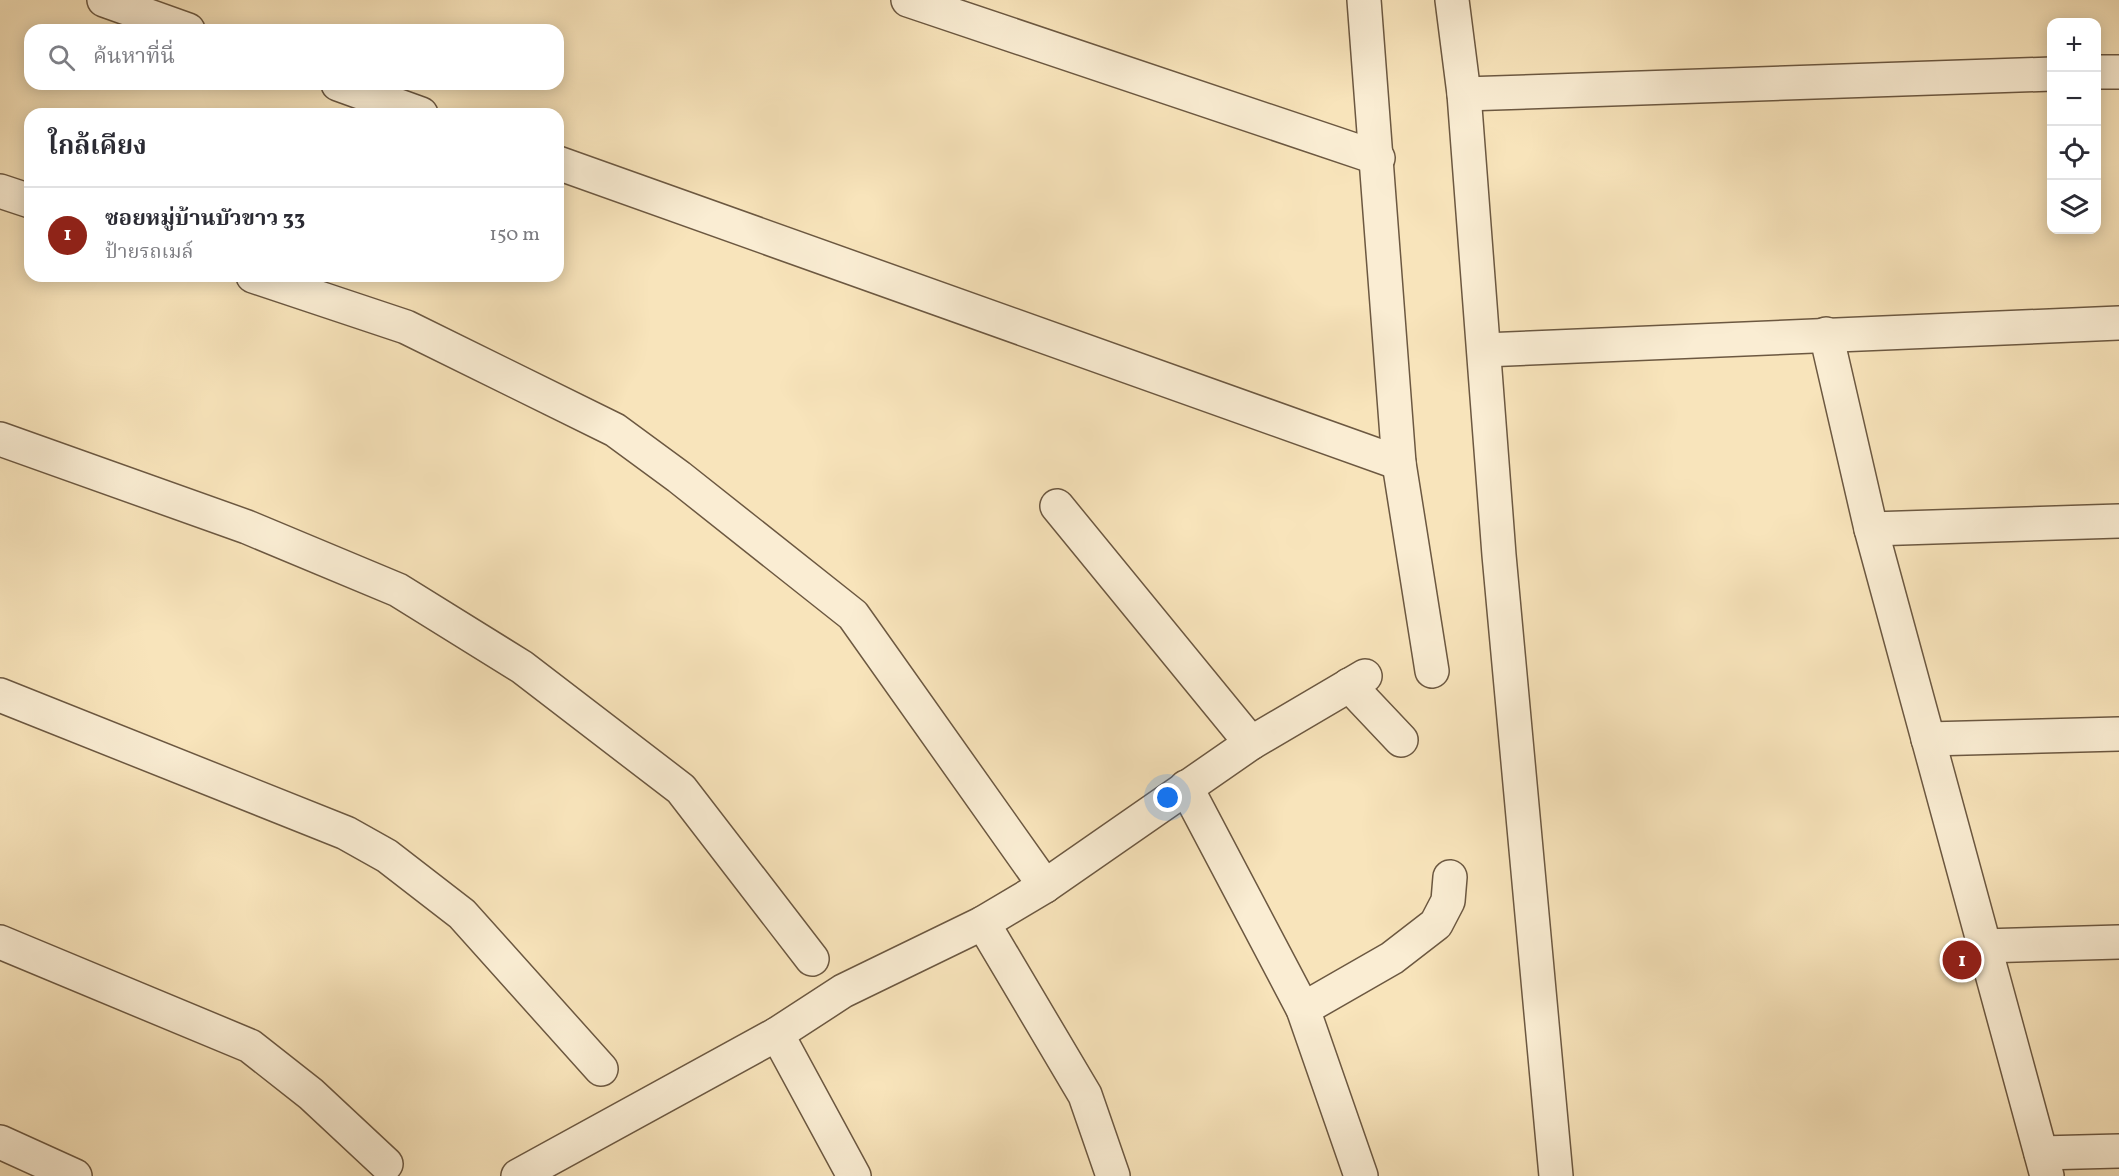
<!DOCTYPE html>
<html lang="th">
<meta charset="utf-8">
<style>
:root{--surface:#fff;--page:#f2f2f3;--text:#2b2b33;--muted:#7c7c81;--line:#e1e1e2;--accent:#8f2418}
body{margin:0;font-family:Vollkorn,"Noto Serif Thai",serif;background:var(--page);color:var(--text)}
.controls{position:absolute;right:18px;top:18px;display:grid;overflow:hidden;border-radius:12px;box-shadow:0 3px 15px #0003}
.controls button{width:54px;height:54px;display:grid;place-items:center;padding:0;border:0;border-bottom:2px solid var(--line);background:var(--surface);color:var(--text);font:30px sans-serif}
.you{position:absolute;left:1168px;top:798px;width:21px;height:21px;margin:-15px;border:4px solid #fff;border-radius:50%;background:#1a73e8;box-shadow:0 0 0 9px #1a73e833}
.badge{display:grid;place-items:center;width:39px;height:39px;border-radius:50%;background:var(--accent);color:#fff;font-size:20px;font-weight:700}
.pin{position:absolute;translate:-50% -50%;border:3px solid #fff;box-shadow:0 2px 6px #0006}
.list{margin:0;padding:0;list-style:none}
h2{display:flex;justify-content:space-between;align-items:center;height:78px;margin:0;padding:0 24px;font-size:26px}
h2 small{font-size:20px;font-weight:400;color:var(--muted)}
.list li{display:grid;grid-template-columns:39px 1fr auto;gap:18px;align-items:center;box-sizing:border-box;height:96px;padding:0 24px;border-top:2px solid var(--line)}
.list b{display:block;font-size:22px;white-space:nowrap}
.list p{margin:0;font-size:20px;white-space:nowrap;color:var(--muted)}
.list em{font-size:20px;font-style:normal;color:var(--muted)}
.icon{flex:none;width:33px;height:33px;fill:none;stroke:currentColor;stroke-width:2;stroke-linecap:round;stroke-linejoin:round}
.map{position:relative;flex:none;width:2119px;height:1176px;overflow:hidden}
.search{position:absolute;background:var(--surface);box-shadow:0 3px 15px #0003;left:24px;top:24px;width:540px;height:66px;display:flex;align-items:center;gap:15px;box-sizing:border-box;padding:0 21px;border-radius:18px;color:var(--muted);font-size:22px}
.panel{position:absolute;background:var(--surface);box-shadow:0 3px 15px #0003;left:24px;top:108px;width:540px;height:174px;border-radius:18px}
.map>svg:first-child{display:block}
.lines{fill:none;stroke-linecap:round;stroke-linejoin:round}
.minor-casing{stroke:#6c5841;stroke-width:36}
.minor{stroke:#faedd3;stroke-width:33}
</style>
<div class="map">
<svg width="2119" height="1176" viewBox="0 0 2119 1176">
<rect width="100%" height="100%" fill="#f8e4bb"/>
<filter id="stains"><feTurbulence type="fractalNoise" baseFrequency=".00333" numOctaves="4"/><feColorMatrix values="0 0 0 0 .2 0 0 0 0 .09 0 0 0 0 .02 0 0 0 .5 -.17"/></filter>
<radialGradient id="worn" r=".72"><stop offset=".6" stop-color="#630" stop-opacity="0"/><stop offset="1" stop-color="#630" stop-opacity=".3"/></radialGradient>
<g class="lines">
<g class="minor-casing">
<g id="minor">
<polyline points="104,0 188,30"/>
<polyline points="908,0 1378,158"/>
<polyline points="1364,0 1399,463 1432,671"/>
<polyline points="1452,0 1464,94 1499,555 1556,1176"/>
<polyline points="2096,72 2119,72"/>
<polyline points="338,84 421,114"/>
<polyline points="1464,94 2052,74"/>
<polyline points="558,163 1399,463"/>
<polyline points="0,191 30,201"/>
<polyline points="253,276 406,327 615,430 679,477 853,615 1045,886"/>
<polyline points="1826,334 1871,529 2047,1176"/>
<polyline points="1484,350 2119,323"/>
<polyline points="0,439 247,527 398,590 522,667 681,789 812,959"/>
<polyline points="1057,506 1251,743"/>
<polyline points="1871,529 2119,521"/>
<polyline points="1349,685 1401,740"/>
<polyline points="0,695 346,833 387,856 462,914 601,1069"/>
<polyline points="1928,739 2119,734"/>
<polyline points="1186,787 1303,1009 1361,1176"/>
<polyline points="983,923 1085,1095 1113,1176"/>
<polyline points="0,942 250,1046 311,1094 386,1164"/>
<polyline points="1982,946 2119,942"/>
<polyline points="1303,1009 1392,958 1436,924 1448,901 1450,877"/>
<polyline points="777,1034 854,1176"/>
<polyline points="0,1142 75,1176"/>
<polyline points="2041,1153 2119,1151"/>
<polyline points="518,1176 777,1034 843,991 983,923 1045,886 1251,743 1365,676"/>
</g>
</g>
<use href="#minor" class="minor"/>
</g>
<rect width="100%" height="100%" filter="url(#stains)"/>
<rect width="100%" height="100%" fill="url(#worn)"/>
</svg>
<div class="controls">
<button>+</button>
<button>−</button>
<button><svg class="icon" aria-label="locate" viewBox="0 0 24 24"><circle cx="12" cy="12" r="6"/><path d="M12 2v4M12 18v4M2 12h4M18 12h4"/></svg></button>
<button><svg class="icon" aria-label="layers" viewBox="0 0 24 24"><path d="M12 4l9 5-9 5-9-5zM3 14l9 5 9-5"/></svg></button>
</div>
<div class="you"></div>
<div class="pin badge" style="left:1962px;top:960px">1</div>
<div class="search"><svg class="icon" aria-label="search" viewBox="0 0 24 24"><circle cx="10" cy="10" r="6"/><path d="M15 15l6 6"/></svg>ค้นหาที่นี่</div>
<section class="panel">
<h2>ใกล้เคียง<small></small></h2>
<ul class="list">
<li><span class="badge">1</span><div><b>ซอยหมู่บ้านบัวขาว 33</b><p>ป้ายรถเมล์</p></div><em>150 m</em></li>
</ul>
</section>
</div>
